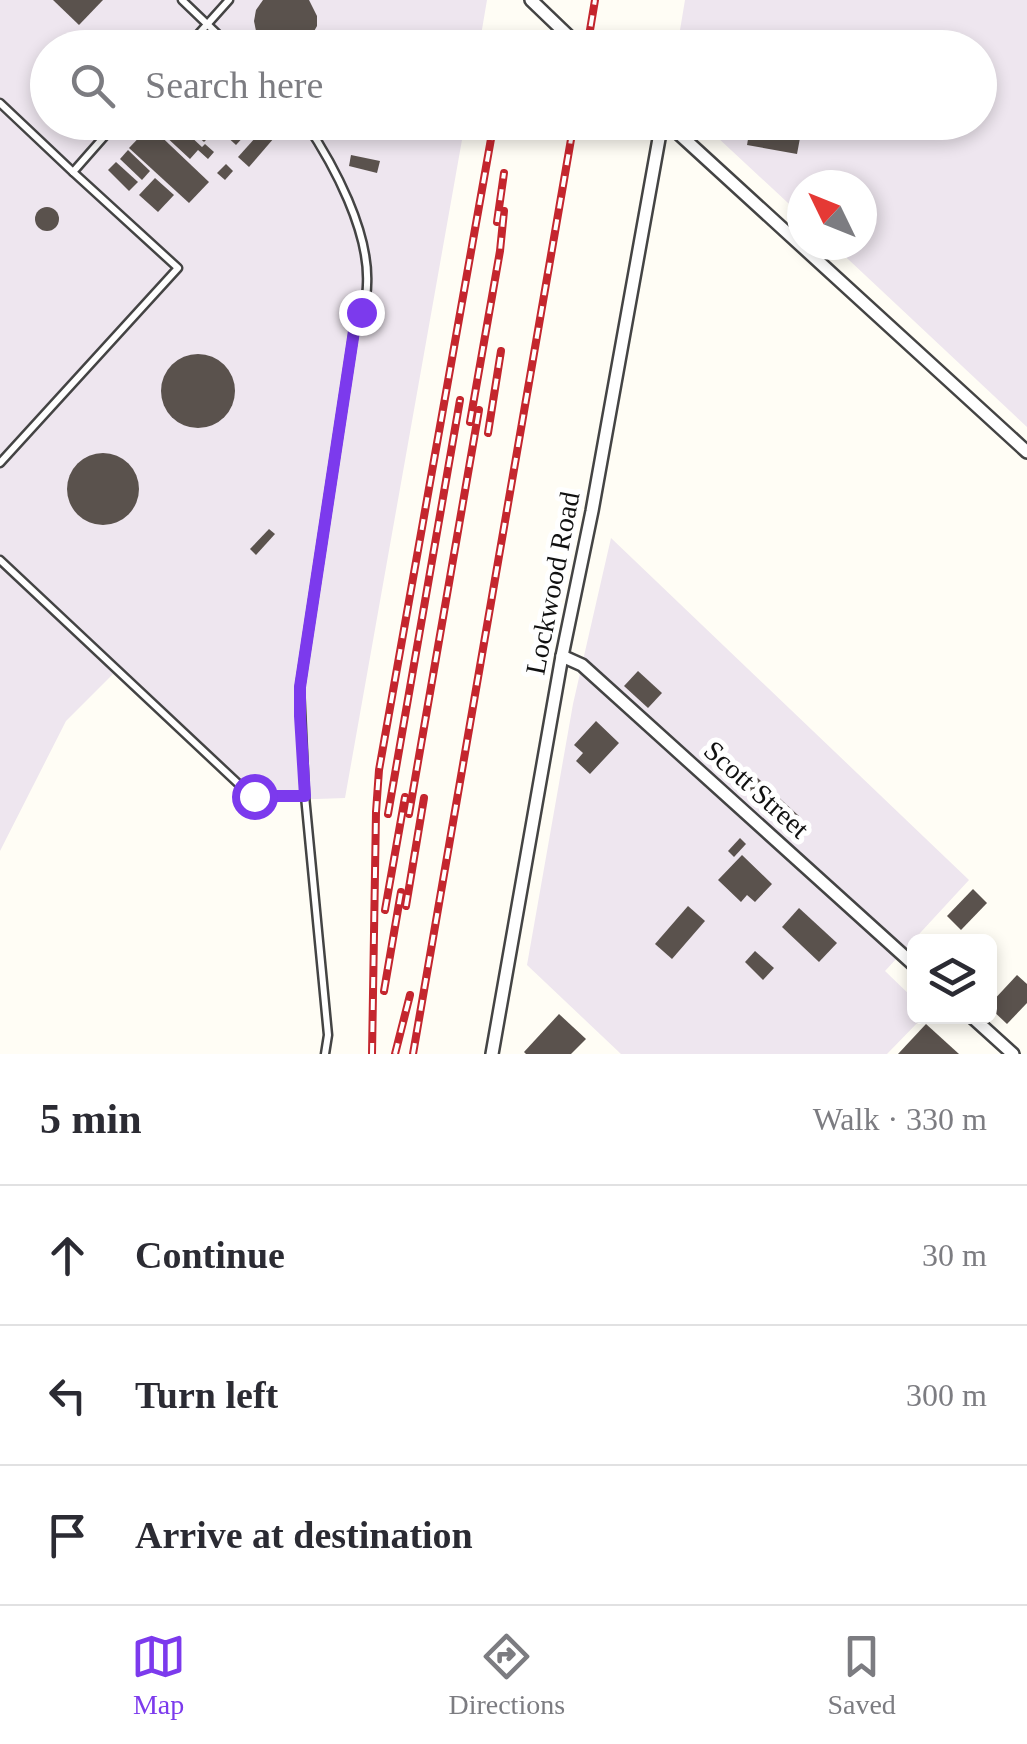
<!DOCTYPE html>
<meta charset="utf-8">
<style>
:root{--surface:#fff;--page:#f2f2f3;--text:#2b2b33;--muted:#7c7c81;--line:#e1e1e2;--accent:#7c3aed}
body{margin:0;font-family:Georgia,serif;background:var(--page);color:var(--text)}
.controls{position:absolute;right:30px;bottom:30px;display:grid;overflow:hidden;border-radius:15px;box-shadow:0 5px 15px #0003}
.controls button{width:90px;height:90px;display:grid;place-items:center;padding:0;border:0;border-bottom:2px solid var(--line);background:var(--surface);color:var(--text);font:50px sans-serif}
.compass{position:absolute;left:787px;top:170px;width:90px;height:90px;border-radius:50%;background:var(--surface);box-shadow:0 5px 15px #0003;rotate:313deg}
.stop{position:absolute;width:30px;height:30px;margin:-22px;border:8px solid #7c3aed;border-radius:50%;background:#fff}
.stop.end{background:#7c3aed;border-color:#fff;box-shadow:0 2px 10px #0008}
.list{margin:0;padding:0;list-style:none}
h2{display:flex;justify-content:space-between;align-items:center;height:130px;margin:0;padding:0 40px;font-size:42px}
h2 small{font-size:32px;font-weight:400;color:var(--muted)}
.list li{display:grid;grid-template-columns:65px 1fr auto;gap:30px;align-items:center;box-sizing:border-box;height:140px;padding:0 40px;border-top:2px solid var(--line)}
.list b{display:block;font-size:38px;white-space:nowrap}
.list em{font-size:32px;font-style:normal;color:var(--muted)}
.icon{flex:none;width:55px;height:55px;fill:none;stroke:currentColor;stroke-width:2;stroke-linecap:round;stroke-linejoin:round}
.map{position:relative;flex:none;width:1027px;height:1054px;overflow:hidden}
.search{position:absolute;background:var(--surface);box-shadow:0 5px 15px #0003;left:30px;right:30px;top:30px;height:110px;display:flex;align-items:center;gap:25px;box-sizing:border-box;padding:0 35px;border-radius:55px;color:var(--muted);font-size:38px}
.sheet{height:550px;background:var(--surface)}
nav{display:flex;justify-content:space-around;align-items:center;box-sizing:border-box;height:140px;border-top:2px solid var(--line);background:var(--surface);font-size:28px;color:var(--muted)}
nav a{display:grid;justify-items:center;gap:5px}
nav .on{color:var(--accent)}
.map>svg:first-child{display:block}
.industrial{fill:#eee6ef}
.building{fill:#5a524d}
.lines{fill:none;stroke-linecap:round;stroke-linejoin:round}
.lane-casing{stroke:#444;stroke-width:11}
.street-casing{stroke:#444;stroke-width:16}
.lane{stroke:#fff;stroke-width:6}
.street{stroke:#fff;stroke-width:11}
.rail-casing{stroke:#c4262e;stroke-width:8}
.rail{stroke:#fff;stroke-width:4;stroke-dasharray:11;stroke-linecap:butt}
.route{stroke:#7c3aed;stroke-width:12}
.labels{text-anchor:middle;stroke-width:10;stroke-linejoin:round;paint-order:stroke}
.street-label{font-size:28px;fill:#111;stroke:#fff}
</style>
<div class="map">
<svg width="1027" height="1054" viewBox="0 0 1027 1054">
<rect width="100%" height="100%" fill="#fffdf5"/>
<g class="industrial">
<polygon points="0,0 487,0 479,47 48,48 48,122 465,123 345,798 260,801 248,797 113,674 66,721 0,851"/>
<polygon points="685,0 1027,0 1027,427 833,245 862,245 862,185 802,185 802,216 702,123 980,122 980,48 677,48"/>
<polygon points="611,538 969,880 885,971 914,999 914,1016 923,1017 887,1054 621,1054 527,965 573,704"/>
</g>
<g class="building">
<polygon points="53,0 103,0 79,25"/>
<polygon points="263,0 309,0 317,16 317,26 307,44 301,48 270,48 261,40 256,31 254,21 256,10"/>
<polygon points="150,122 175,122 202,147 205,144 214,152 208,159 198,150 190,159"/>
<polygon points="182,122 207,122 216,130 204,142"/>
<polygon points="234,122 257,122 236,145 224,134"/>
<polygon points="346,122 398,122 396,134 346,126"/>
<polygon points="751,122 803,122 797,154 747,145"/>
<polygon points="876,122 901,122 885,134"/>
<polygon points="150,126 209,182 189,203 129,148"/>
<polygon points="264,128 274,138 249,167 238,157"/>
<polygon points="128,150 150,171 142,180 120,159"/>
<polygon points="351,155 380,161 377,173 349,166"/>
<polygon points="116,162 138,182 129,191 108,170"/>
<polygon points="226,164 233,171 225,180 217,173"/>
<polygon points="155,178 174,195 158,212 139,195"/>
<circle cx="47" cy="219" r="12"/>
<circle cx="198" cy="391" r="37"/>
<circle cx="103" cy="489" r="36"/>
<polygon points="269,529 275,534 256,555 250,549"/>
<polygon points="638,671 662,693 648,708 624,686"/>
<polygon points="596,721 619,743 590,774 576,761 583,753 574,745"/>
<polygon points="750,771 799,816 788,828 739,782"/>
<polygon points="740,838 746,844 734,857 728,851"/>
<polygon points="742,855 772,884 755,902 747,895 741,902 718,880"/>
<polygon points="973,889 987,903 961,930 947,916"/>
<polygon points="688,906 705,921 672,959 655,944"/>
<polygon points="799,908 837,943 819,962 782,927"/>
<polygon points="755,951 774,968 763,980 745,962"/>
<polygon points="1017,975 1027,984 1027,1003 1007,1024 990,1008 990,1004"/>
<polygon points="559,1014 586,1039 571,1054 526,1054 524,1052"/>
<polygon points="926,1024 959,1054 898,1054"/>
</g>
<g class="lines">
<g class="lane-casing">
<g id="lane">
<polyline points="182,0 232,48"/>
<polyline points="186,48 229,0"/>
<polyline points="0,103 73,172"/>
<path d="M305,122C334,165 370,232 367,285C367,301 359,317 354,331L300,687L305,796L328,1035L325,1054"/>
<polyline points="0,463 178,268 73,172 117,122"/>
<polyline points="0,560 245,790 254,796 305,796"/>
</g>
</g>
<g class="street-casing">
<g id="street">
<polyline points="531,0 581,48"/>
<polyline points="666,122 1027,452"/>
<polyline points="562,656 582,665 914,965"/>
<polyline points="971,1016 1013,1054"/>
<polyline points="492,1054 562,656 592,511 662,122"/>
</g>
</g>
<use href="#lane" class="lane"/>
<use href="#street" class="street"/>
<g class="rail-casing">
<g id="rail">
<polyline points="587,48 595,0"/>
<polyline points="497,222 504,173"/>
<polyline points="470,422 500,251 504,211"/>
<polyline points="488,433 501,351"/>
<polyline points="388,814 460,400"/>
<polyline points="409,814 479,410"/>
<polyline points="406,906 424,798"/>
<polyline points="385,910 405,797"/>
<polyline points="384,991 401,892"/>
<polyline points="372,1054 376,812 379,770 494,122"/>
<polyline points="395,1054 410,995"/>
<polyline points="413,1054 574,122"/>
</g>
</g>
<use href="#rail" class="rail"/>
</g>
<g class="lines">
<polyline class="route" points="254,796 305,796 300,716 300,687 354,331 361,312"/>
</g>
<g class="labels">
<g class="street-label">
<text transform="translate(552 583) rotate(-79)" y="10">Lockwood Road</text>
<text transform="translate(757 789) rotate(42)" y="10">Scott Street</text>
</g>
</g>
</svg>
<div class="controls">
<button><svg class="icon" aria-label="layers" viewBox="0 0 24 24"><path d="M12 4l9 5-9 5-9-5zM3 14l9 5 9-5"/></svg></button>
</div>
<svg class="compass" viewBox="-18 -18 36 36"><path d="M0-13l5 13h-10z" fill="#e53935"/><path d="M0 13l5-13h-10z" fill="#7c7c81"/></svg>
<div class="stop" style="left:254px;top:796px"></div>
<div class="stop end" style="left:361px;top:312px"></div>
<div class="search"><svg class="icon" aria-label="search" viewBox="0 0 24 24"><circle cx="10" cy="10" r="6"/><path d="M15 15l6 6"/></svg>Search here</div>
</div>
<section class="sheet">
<h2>5 min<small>Walk · 330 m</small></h2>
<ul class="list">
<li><svg class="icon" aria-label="ahead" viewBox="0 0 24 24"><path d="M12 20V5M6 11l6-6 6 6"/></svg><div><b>Continue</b></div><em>30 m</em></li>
<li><svg class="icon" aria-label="left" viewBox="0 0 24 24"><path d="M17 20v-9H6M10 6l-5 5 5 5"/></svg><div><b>Turn left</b></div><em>300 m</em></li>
<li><svg class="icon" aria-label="arrive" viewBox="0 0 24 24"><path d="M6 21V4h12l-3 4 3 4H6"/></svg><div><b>Arrive at destination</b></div></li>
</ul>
</section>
<nav>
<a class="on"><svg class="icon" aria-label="map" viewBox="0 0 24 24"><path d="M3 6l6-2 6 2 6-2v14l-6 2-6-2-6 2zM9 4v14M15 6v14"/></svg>Map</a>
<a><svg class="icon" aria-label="directions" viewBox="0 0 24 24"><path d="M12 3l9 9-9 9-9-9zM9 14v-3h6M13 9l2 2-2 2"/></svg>Directions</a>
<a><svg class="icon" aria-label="saved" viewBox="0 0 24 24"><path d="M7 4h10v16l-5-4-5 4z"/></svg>Saved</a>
</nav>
